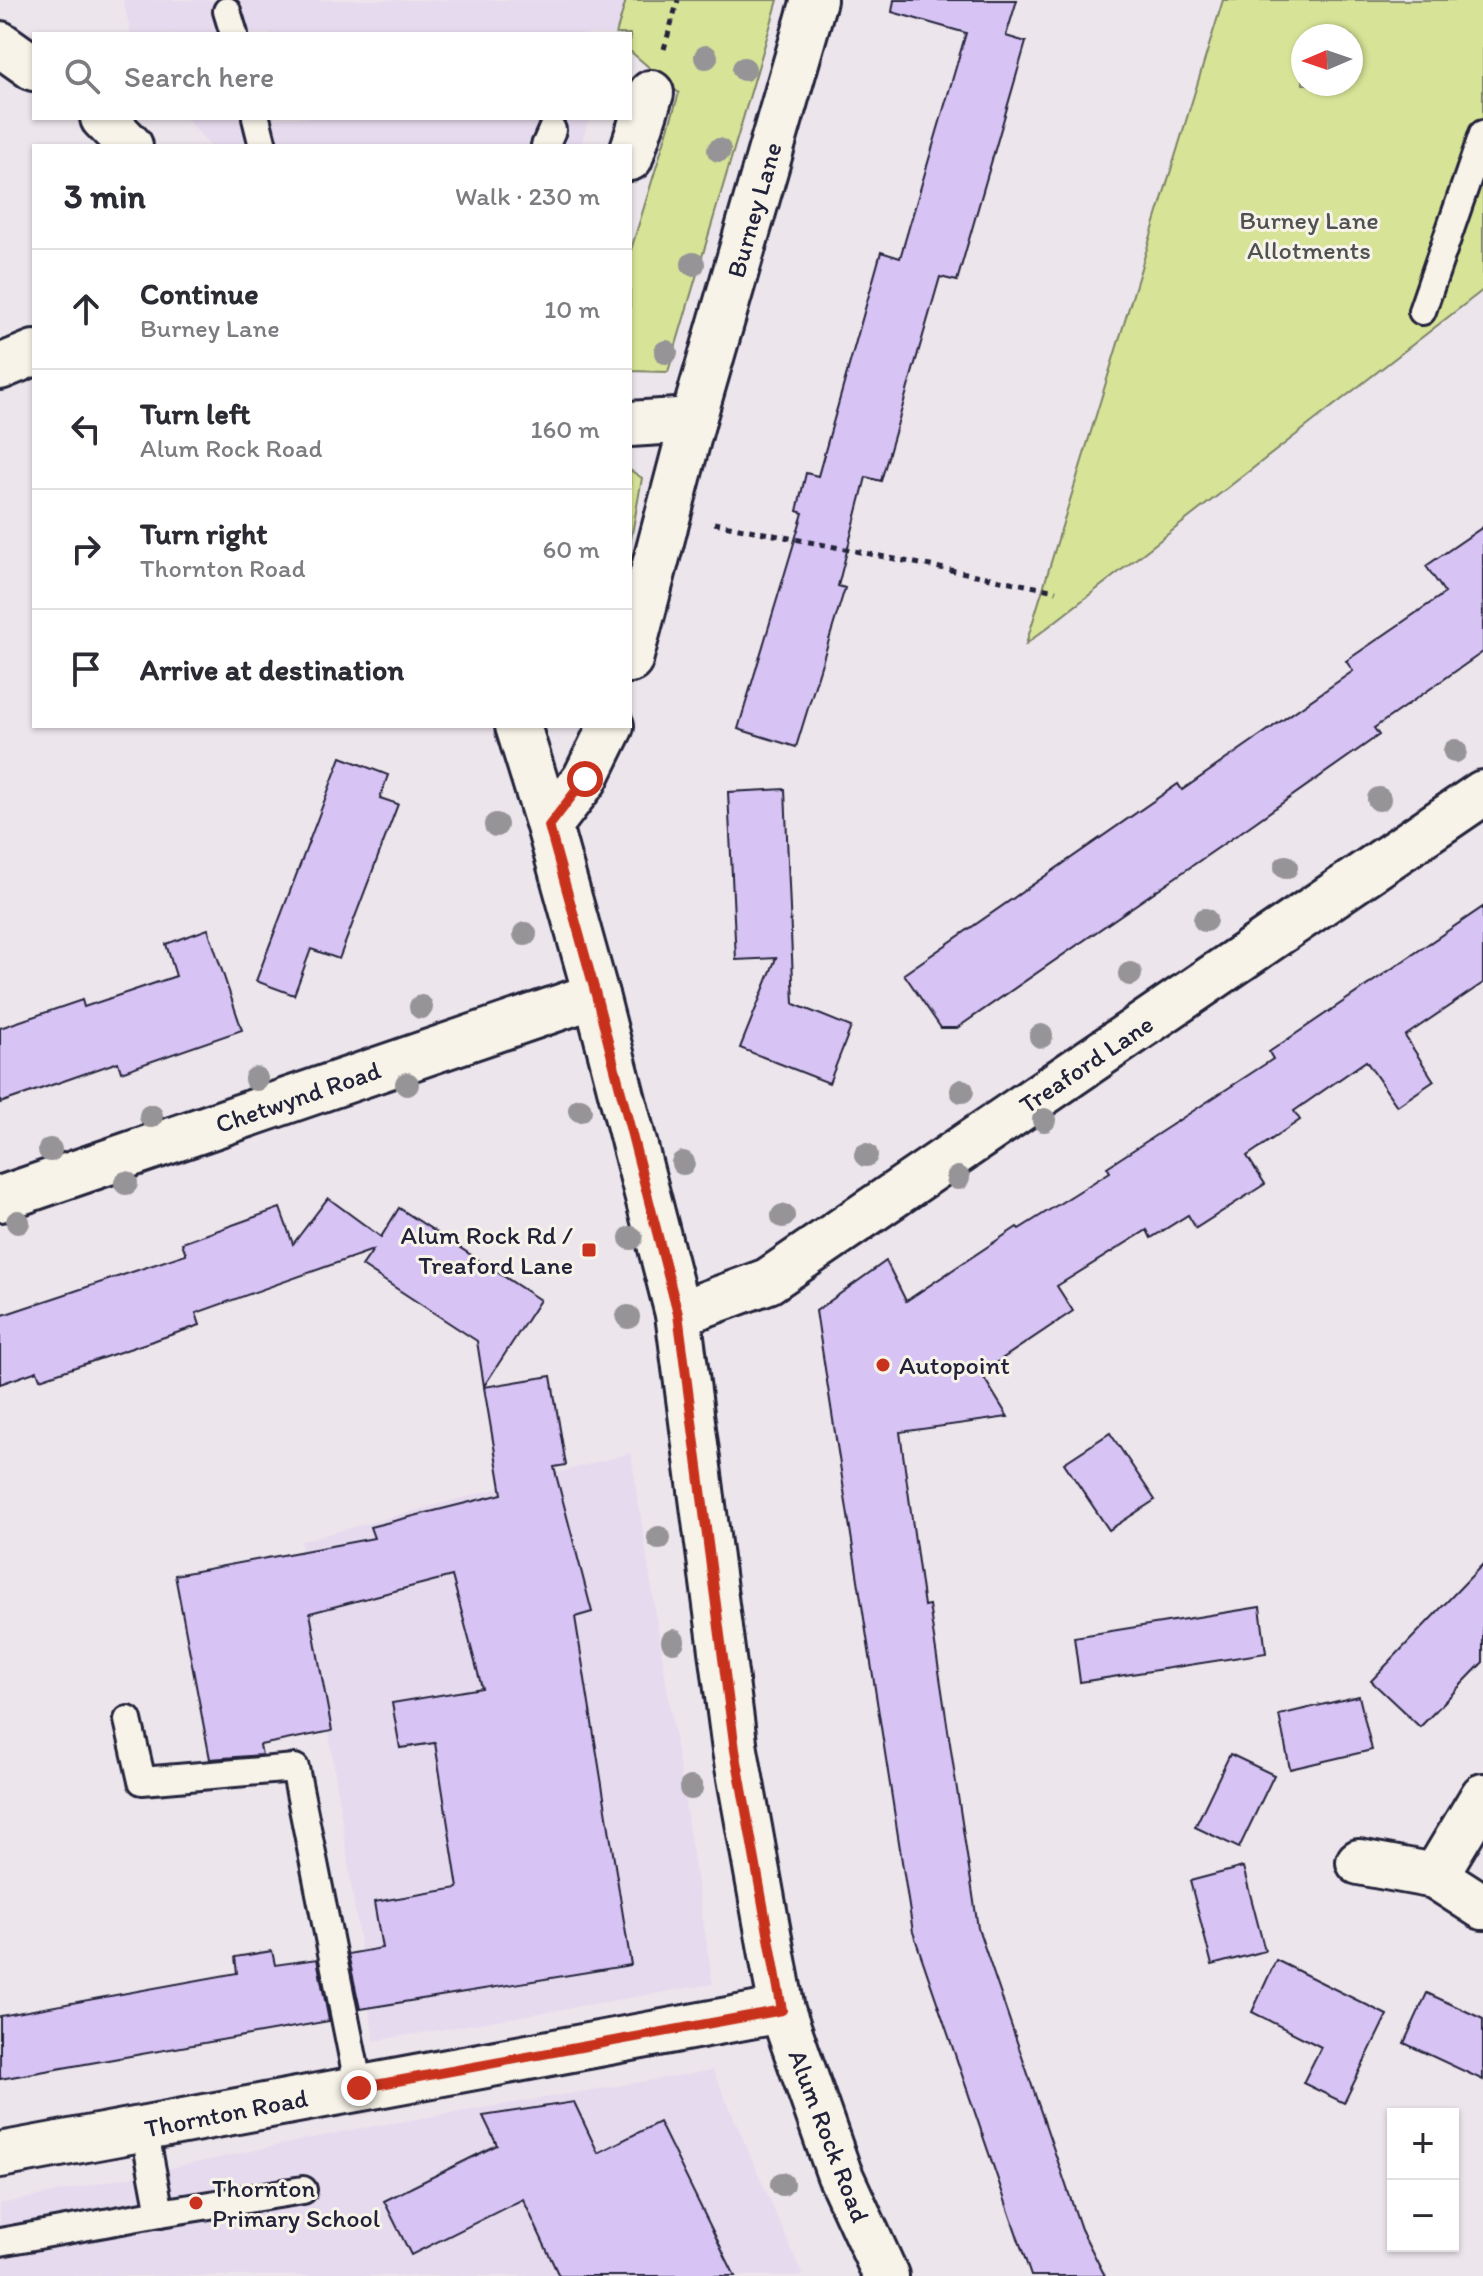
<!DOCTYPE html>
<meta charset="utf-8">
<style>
:root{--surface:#fff;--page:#f7f7f7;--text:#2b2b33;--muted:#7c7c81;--line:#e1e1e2}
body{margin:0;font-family:Itim,sans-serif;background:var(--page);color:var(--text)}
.controls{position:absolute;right:24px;bottom:24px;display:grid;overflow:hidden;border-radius:0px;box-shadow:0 2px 6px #0004}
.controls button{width:72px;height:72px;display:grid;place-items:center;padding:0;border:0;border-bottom:2px solid var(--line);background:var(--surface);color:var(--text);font:40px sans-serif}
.compass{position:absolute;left:1291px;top:24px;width:72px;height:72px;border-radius:50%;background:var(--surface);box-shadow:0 2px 6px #0004;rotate:268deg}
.stop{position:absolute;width:24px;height:24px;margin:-18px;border:6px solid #c8321e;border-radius:50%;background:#fff}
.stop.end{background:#c8321e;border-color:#fff;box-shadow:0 2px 8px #0008}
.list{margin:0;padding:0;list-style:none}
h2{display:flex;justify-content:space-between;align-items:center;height:104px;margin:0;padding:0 32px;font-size:34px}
h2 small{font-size:26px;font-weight:400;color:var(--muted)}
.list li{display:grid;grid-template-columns:52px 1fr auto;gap:24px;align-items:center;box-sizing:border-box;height:120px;padding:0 32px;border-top:2px solid var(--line)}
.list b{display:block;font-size:30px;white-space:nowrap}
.list p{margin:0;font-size:26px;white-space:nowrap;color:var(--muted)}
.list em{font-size:26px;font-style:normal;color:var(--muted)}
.icon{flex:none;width:44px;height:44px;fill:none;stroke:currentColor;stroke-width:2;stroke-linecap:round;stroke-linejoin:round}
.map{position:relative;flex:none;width:1483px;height:2276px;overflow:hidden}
.search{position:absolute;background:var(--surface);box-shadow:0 2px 6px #0004;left:32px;top:32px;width:600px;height:88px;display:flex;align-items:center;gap:20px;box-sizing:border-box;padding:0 28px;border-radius:0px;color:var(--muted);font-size:30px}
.panel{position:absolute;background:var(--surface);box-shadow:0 2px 6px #0004;left:32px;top:144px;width:600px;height:584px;border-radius:0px}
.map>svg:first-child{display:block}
.built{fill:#e6dbee}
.green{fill:#d7e497;stroke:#7c8369;stroke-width:2;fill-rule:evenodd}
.building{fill:#d7c3f4;stroke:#22223b;stroke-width:2}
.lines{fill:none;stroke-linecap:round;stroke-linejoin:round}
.lane-casing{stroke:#22223b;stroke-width:32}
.street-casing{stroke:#22223b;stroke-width:50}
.secondary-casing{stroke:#22223b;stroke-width:50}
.path{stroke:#22223b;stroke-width:5;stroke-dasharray:6 6;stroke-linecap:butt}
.lane{stroke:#f7f3e8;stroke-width:26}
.street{stroke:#f7f3e8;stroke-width:44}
.secondary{stroke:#f7f3e8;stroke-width:44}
.tree{fill:#969497}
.route{stroke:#c8321e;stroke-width:10}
.poi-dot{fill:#c8321e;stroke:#f7f3e8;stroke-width:3}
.labels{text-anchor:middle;stroke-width:6;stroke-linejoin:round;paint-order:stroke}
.street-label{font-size:26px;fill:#22223b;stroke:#f7f3e8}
.park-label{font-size:26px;fill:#4f5252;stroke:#f7f3e8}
.poi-label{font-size:26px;fill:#22223b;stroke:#f7f3e8;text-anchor:start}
</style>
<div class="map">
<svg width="1483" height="2276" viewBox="0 0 1483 2276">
<rect width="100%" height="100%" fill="#ede5ec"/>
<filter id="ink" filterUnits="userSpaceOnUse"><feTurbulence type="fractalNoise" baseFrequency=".0125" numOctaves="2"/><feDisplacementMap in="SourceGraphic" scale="16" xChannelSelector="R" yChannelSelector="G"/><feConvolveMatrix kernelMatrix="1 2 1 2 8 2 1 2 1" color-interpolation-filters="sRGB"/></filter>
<g filter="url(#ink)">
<g class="built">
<polygon points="123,0 626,0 615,34 131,34"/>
<polygon points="186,118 589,118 581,146 210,146"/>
<polygon points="631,1453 713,1984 374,2041 301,1541"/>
<polygon points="713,2070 803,2276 0,2276 0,2204 350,2130"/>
</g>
<g class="green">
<polygon points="626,0 778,0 668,372 630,371 630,253 679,93 630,51 630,34 616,34"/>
<path d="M1223,0H1483V290L1026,644ZM1303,36H1351V84H1303Z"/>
<polygon points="630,470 642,478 630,545"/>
</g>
<g class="building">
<polygon points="894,0 1017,0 1006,36 1026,42 957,281 940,277 881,481 866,477 838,586 845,588 796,747 738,729 803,513 797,511 806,473 818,476 881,252 900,258 966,33 892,12"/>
<polygon points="1483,527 1483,652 1374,728 1379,735 1244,830 957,1028 941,1028 904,974 1178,784 1182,790 1353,671 1346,661 1445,593 1426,566"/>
<polygon points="341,757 388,775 380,798 398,804 339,959 311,949 294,995 256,981"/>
<polygon points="785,789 794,1004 851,1027 829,1083 740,1048 776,958 736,960 728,792"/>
<polygon points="1483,907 1483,983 1405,1036 1434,1081 1397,1106 1366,1061 1294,1111 1300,1120 1247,1156 1265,1184 1196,1228 1188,1215 1151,1238 1147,1230 1057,1286 1073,1311 981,1373 1008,1417 900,1432 924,1606 929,1605 978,1928 1081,2229 1105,2276 1031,2276 913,1932 816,1311 886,1261 906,1301 1017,1227 1019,1229 1110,1172 1107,1167 1273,1059 1269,1052"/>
<polygon points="208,929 242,1030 121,1072 118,1062 0,1103 0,1028 82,1000 84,1007 176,976 166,944"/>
<polygon points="328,1198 381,1237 399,1208 540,1300 484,1386 477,1341 362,1266 373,1250 196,1313 200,1325 40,1379 37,1371 0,1384 0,1316 186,1254 182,1243 280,1208 293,1244"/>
<polygon points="551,1376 566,1465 554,1467 592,1612 575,1617 631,1965 360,2009 348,1954 382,1948 374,1902 458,1888 435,1743 400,1748 392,1703 482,1688 452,1576 310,1613 332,1731 260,1745 262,1755 210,1759 175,1575 374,1538 370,1527 502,1494 484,1387"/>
<polygon points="1110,1433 1155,1500 1109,1530 1064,1463"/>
<polygon points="1483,1564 1483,1662 1420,1727 1371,1681"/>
<polygon points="1260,1607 1266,1653 1080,1682 1074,1637"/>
<polygon points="1359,1696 1372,1750 1290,1769 1279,1715"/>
<polygon points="1230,1754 1274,1775 1239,1848 1195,1827"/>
<polygon points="1243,1867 1265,1951 1212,1965 1190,1881"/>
<polygon points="272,1951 275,1965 317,1959 329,2021 0,2079 0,2016 237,1973 235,1957"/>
<polygon points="1276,1960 1387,2015 1344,2103 1303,2083 1321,2047 1252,2012"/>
<polygon points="1427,1993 1483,2019 1483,2080 1404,2043"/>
<polygon points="574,2102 598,2153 659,2122 735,2276 559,2276 523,2199 411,2255 384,2201 497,2145 483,2116"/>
</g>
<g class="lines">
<g class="lane-casing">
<g id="lane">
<polyline points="227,11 234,34"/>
<polyline points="256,118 263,146"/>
<polyline points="545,146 552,130"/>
<polyline points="1422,311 1483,134"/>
<polyline points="128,1720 142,1781 295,1768 359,2088"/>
<polyline points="144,2128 160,2213"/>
<polyline points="0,2242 160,2213 303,2190"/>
</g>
</g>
<g class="street-casing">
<g id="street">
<polyline points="630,158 651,93"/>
<polyline points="0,367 34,353"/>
<polyline points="0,1199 596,995"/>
<polyline points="678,1314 768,1281 1483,793"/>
<polyline points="1359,1862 1435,1876 1483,1907"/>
<polyline points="1435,1876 1483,1796"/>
<polyline points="0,2155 782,2010"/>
</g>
</g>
<g class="secondary-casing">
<g id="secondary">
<polyline points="0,44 34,68"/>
<polyline points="103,118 130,146"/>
<polyline points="630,424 693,420"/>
<polyline points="630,660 693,420 814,0"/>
<polyline points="518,726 549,826 596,995 678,1314 735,1750 782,2010 839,2173 886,2276"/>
<polyline points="549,826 585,779 611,726"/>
</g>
</g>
<g class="path">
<polyline points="664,49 678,0"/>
<polyline points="714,523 1056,591"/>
</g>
<use href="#lane" class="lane"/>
<use href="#street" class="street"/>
<use href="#secondary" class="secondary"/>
</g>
<g class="tree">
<circle cx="706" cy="57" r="12"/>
<circle cx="744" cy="69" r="12"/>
<circle cx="719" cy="150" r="12"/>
<circle cx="693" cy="264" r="12"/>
<circle cx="666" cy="352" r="12"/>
<circle cx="1455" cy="751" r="12"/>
<circle cx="1379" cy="799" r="12"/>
<circle cx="496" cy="825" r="12"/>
<circle cx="1286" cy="867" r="12"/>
<circle cx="1205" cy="920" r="12"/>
<circle cx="525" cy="934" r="12"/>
<circle cx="1130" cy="974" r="12"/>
<circle cx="421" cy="1007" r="12"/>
<circle cx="1041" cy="1036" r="12"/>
<circle cx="256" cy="1079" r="12"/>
<circle cx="407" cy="1084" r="12"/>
<circle cx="962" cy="1091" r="12"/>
<circle cx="580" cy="1110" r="12"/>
<circle cx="151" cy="1116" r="12"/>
<circle cx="1044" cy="1120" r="12"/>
<circle cx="50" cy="1150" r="12"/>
<circle cx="866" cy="1155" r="12"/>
<circle cx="683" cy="1163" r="12"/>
<circle cx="958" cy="1178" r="12"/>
<circle cx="126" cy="1183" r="12"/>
<circle cx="783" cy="1216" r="12"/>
<circle cx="18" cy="1222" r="12"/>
<circle cx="631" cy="1238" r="12"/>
<circle cx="628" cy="1317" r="12"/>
<circle cx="659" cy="1538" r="12"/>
<circle cx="673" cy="1641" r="12"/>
<circle cx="691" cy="1788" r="12"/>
<circle cx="782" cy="2184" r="12"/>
</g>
</g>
<g class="lines" filter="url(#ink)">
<polyline class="route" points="359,2088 782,2010 735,1750 678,1314 596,995 549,826 585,779"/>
</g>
<g class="poi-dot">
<rect x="581" y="1242" width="16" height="16" rx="4"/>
<circle cx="883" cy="1365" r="8"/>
<circle cx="196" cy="2203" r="8"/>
</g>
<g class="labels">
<g class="street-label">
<text transform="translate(754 210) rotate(-74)" y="9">Burney Lane</text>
<text transform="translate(1086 1064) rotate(-34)" y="9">Treaford Lane</text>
<text transform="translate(298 1097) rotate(-19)" y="9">Chetwynd Road</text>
<text transform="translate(226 2113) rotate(-11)" y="9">Thornton Road</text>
<text transform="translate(829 2136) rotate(69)" y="9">Alum Rock Road</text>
</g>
<g class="park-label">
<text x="1309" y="229">Burney Lane<tspan x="1309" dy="30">Allotments</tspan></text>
</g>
<g class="poi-label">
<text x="573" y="1244" text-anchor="end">Alum Rock Rd /<tspan x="573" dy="30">Treaford Lane</tspan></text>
<text x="899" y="1374">Autopoint</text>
<text x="212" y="2197">Thornton<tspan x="212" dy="30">Primary School</tspan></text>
</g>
</g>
</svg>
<div class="controls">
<button>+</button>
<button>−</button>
</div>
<svg class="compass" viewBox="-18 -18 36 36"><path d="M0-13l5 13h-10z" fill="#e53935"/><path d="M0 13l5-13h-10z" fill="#7c7c81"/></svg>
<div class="stop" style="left:585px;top:779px"></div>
<div class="stop end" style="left:359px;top:2088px"></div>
<div class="search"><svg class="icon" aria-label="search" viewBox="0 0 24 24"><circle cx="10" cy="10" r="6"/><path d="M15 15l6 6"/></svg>Search here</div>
<section class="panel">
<h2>3 min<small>Walk · 230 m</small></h2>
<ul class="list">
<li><svg class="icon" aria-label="ahead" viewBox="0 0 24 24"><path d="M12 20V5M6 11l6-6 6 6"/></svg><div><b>Continue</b><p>Burney Lane</p></div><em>10 m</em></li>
<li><svg class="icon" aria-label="left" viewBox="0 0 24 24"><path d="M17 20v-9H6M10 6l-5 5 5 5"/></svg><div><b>Turn left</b><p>Alum Rock Road</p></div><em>160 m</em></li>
<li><svg class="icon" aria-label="right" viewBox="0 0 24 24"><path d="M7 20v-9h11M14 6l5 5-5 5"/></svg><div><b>Turn right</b><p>Thornton Road</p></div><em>60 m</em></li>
<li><svg class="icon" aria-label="arrive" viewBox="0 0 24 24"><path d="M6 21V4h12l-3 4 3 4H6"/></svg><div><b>Arrive at destination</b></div></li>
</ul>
</section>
</div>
